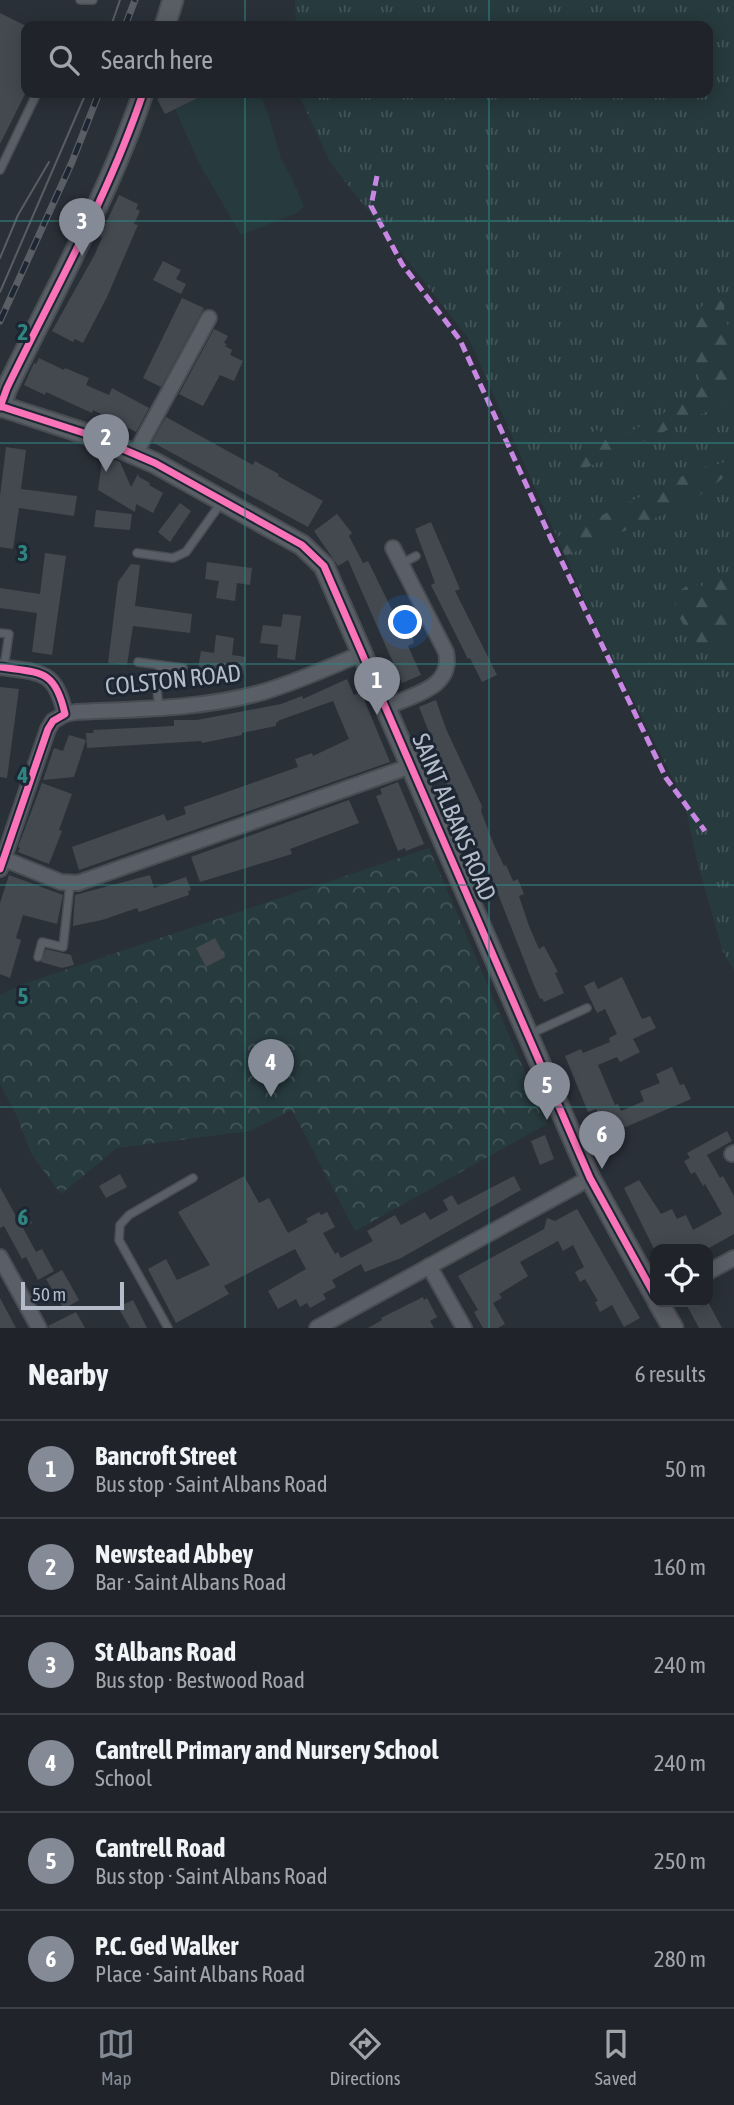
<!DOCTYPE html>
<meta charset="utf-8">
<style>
:root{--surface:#20242a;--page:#282c32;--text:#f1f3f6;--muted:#a2a4a8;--line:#3d4147;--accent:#848b96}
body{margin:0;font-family:"Asap Condensed",sans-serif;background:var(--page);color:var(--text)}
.controls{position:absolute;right:21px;bottom:21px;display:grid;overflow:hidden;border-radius:14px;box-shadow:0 4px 18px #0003}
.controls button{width:63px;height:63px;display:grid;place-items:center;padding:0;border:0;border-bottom:2px solid var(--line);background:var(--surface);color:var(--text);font:35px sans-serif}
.scale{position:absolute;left:21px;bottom:18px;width:103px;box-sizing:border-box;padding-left:7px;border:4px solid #b4bcc9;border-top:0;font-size:19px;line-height:24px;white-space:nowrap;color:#b4bcc9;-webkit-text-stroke:5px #1d2633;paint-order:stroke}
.you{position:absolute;left:406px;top:623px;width:24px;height:24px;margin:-18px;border:5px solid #fff;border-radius:50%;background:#1a73e8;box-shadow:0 0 0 10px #1a73e833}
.badge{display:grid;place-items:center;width:46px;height:46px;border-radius:50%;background:var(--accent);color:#fff;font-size:23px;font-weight:700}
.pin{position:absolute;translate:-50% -58px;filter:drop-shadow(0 2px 4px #0008)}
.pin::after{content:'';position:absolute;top:37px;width:24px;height:21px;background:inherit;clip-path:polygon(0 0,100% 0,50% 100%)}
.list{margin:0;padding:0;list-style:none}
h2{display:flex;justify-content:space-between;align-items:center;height:91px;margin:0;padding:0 28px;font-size:30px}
h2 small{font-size:23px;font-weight:400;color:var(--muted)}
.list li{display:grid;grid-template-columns:46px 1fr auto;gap:21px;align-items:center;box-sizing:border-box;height:98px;padding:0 28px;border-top:2px solid var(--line)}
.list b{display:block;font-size:26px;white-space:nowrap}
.list p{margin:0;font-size:23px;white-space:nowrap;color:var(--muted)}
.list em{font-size:23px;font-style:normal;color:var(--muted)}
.icon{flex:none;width:38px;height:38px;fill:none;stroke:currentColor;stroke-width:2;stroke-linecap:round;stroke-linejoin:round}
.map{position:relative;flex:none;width:734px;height:1328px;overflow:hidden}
.search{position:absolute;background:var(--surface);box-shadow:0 4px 18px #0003;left:21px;right:21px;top:21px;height:77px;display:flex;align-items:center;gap:18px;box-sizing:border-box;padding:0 24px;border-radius:14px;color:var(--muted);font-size:26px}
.sheet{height:679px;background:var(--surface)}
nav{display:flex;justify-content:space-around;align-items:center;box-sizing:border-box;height:98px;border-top:2px solid var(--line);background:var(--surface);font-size:19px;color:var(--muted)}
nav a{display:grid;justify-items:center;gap:4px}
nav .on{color:var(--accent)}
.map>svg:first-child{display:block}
.grass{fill:url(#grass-tufts)}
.forest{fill:url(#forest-firs)}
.park{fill:url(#park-crowns)}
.garden{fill:#273a3e}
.building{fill:#444950}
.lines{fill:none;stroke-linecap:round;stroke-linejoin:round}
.lane-casing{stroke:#484c53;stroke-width:10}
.street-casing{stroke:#484c53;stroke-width:18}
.secondary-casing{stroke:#484c53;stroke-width:23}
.lane{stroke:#5a5e66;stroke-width:7}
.street{stroke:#5a5e66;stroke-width:14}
.secondary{stroke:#595d64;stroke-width:19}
.tram{stroke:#595d64;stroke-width:2}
.rail-casing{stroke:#595d64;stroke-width:7}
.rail{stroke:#1d2633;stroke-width:4.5;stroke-dasharray:13;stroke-linecap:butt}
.quiet{stroke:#c787e3;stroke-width:5;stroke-dasharray:10 5;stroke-linecap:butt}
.cycleway-casing{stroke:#1d2633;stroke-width:11}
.cycleway{stroke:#fb73b8;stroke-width:7}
.grid{fill:none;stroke:#308480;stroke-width:2;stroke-opacity:0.55}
.labels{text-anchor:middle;stroke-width:6;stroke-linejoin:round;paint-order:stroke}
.street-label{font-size:24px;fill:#b4bcc9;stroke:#1d2633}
.grid-label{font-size:23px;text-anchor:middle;font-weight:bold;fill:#308480;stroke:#1d2633;stroke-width:6;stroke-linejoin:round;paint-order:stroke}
</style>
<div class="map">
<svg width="734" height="1328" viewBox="0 0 734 1328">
<defs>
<pattern id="grass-tufts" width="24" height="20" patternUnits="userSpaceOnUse" patternTransform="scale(1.75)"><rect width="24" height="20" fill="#273a3e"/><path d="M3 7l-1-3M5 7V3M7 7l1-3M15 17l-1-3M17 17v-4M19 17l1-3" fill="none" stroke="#445559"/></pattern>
<pattern id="forest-firs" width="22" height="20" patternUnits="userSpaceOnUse" patternTransform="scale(1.75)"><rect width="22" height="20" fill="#273a3e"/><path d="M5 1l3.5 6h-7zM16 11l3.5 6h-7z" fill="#445559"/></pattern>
<pattern id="park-crowns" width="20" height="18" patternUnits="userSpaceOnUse" patternTransform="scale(1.75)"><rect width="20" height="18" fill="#273a3e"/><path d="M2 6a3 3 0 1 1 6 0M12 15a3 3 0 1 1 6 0" fill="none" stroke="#445559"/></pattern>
</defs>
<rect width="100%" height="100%" fill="#2a3038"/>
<polygon class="grass" points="295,0 734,0 734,970 723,952 698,865 684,801 595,623 469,339 330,162 298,93 708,93 708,26 296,26"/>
<g class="forest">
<path d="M715,295L724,304C724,316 728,325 731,337C734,357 734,378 734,399L575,473L567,460L582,448L595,429L617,439L669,410L698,391L700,376L688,330L692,315Z"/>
<polygon points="734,460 734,470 688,504 565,556 557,537 697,469"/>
<polygon points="720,576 734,582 734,648 720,648 711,644 699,644 691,637 676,612 675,594 691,583 702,586 708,580"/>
</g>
<polygon class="park" points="429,848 547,1124 355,1231 292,1110 250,1131 117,1148 61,1194 32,1155 14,1110 0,1084 0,995 20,985"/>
<polygon class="garden" points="208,93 259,93 268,113 281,159 292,178 304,207 297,213 241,235 199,163 175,109"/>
<g class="building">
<polygon points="0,13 26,26 26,92 0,144"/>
<polygon points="160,93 208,93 165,114 157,99 162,97"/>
<polygon points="119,195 138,204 136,209 140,211 134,224 138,225 107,297 83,343 75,339 73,342 52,331 95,254 102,238 100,236"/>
<polygon points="163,261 181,270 176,279 186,284 181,294 153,280"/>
<polygon points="182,298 204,308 161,387 143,378"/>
<polygon points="214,329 228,336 224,343 227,344 225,346 232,350 230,355 243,361 234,381 220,375 203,406 179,394"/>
<polygon points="39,358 64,370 65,368 89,378 86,385 109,395 112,388 149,408 136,432 93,410 92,413 46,392 45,395 24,385 34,363 36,364"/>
<polygon points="166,417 253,465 255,461 264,466 279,474 278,476 323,501 308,527 152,442"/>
<polygon points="6,447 26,450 21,489 77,496 74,516 19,508 13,549 0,547 0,496"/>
<polygon points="103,455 120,462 131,487 138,474 139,477 150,483 149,485 163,493 153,513 136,504 135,512 98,490"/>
<polygon points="180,503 191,511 170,542 158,532"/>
<polygon points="96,510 132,514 130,530 94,527"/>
<polygon points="337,514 352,533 349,536 363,563 368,561 398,622 405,619 412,632 414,643 408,646 421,675 402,683 348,560 338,566 314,531"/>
<polygon points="431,522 460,589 455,591 497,675 482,682 470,658 468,659 431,585 435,583 415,529"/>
<polygon points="45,553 66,556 52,655 32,652 37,613 0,608 0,588 40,594"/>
<polygon points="207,562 252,568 250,585 237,583 235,601 216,598 219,581 205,579"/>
<polygon points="131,564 140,565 135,606 192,614 190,633 133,626 127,665 108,663 118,582"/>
<polygon points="283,614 301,616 295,660 277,658 278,645 260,643 263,625 281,627"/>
<polygon points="216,635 234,638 232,655 246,657 243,675 198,668 201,651 214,653"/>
<polygon points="347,679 354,695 361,692 390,762 79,870 72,847 164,814 167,821 186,814 184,807 298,767 295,759 312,753 313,756 349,739 333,701 280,720 276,723 276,726 242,733 242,735 202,743 201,741 87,748 86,733 94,733 93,730 174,726 174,720 197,720 281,704 302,696 303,699"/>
<polygon points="0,687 19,689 7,778 0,777"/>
<polygon points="436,700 446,729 482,806 481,811 494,845 504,866 506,865 513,881 518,879 524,894 519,896 529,926 539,949 544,946 558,972 555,973 564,993 544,1002 542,998 540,999 533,983 489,871 487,873 480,858 455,788 450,790 443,776 446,775 419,707"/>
<polygon points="69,735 86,740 74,777 43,780 54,748 63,751"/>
<polygon points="398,782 424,844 406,851 405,848 398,851 376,796 382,794 380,789"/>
<polygon points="42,783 72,794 59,830 62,831 49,864 18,852 20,848 18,847"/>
<polygon points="349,800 359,823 290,849 292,854 200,882 191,857"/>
<polygon points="9,875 63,895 57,924 23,915 16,938 21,940 10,978 0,974 0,903"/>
<polygon points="150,875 154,888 186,877 191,890 188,891 189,895 139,912 137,908 102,920 73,926 75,895"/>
<polygon points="215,938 225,957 206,967 196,948"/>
<polygon points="46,949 71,955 74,965 62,968 41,962"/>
<polygon points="622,977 642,1019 650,1016 656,1028 633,1039 640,1052 620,1062 617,1057 598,1065 615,1105 618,1104 621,1111 644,1101 640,1091 660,1083 656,1074 672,1067 680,1085 684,1084 691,1099 607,1135 596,1109 588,1112 565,1056 581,1049 583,1053 610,1042 609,1038 617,1034 605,1009 597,1013 584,986 594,981 598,989"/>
<polygon points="727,1131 732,1141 707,1155 720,1178 723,1176 734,1196 734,1234 707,1249 654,1249 624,1188 639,1180 661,1214 672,1209 677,1219 686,1215 693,1230 722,1214 705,1184 703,1186 695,1172 691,1174 684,1161 690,1158 687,1153"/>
<polygon points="545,1135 554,1159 540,1165 531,1141"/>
<polygon points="120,1174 127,1187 106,1198 99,1186"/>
<polygon points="244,1176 259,1203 269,1198 288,1233 308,1222 306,1219 319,1212 321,1215 327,1212 335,1227 323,1233 335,1254 338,1252 341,1258 373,1241 367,1231 395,1215 401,1225 425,1212 430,1220 448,1210 443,1200 452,1195 458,1205 514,1176 521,1190 401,1258 365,1272 361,1264 332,1280 336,1287 323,1294 326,1299 310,1308 307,1303 300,1307 296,1299 278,1309 268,1291 306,1269 295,1249 224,1286 229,1294 176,1323 148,1269 166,1259 177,1280 210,1265 178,1212"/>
<polygon points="0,1187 17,1218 27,1213 32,1223 23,1228 36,1252 42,1249 54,1271 38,1280 26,1257 22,1259 4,1226 0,1228"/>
<polygon points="577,1209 640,1318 624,1327 612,1305 600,1312 595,1302 598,1301 585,1279 580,1282 575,1272 584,1267 573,1245 563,1251 558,1241 520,1262 528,1276 499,1294 502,1298 493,1303 505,1324 498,1328 483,1328 474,1312 478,1310 458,1276 544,1229 547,1218 555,1221"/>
<polygon points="62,1270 79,1300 64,1309 46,1279"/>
<polygon points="423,1297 424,1300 427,1298 437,1317 430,1321 434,1328 368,1328 382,1320 381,1318"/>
<polygon points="0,1298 16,1328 0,1328"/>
<polygon points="133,1300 147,1328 130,1328 118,1307"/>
<polygon points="685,1302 708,1302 722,1328 699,1328"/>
<polygon points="76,1312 85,1328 49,1328 48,1326"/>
</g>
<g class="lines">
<g class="lane-casing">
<g id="lane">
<polyline points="80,0 93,0"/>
<polyline points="0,170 37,93"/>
<polyline points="137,553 173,558 186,552 221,503"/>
<polyline points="401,564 416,556"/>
<polyline points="0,633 9,634 4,667"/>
<polyline points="138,662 183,668"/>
<polyline points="159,707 157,690 160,665"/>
<polyline points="38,957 42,942 63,947 70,884"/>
<polyline points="530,1034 587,1008"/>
<polyline points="168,1328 119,1240 120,1225 129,1215 193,1178"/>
</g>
</g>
<g class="street-casing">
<g id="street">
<polyline points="135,454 209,318"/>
<path d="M0,667C41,673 55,669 65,714L53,721L48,729L0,869"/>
<path d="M386,707C412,695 454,688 446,652L393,548"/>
<path d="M65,714L76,712C138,709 203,709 263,692C297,682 330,667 363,653"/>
<polyline points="4,859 61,882 78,883 411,766"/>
<polyline points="732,1154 734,1153"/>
<polyline points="0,1257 39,1328"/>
<polyline points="429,1266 464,1328"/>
<polyline points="708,1272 734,1258"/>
<polyline points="317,1328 590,1178"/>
</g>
</g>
<g class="secondary-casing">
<g id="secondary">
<polyline points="165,26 173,0"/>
<polyline points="0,406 90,435 155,463 302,545 324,566 590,1178 655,1296"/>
<path d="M0,407L7,388C54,291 109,195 143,93"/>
<polyline points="658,1302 673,1328"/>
</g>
</g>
<use href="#lane" class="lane"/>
<use href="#street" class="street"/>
<use href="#secondary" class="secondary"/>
<g class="tram">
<polyline points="111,26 120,0"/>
<polyline points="0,258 18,215 49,162"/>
<polyline points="0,292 86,93"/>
</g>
<g class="rail-casing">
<g id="rail">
<polyline points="125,26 135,0"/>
<polyline points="0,321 72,162 99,93"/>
</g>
</g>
<use href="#rail" class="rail"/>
<polyline class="quiet" points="377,176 371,206 402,264 460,340 552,541 666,778 705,831"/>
<g class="cycleway-casing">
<g id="cycleway">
<polyline points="0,406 90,435 155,463 302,545 324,566 590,1178 655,1296"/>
<path d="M0,407L7,388C54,291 109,195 143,93"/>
<path d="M0,667C41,673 55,669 65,714L53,721L48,729L0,869"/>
</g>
</g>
<use href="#cycleway" class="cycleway"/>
</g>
<path class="grid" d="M245,0V26M489,0V26M245,93V1328M489,93V1328M0,221H734M0,443H734M0,664H734M0,885H734M0,1107H734"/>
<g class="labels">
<g class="street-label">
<text transform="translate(173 680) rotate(-6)" y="8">COLSTON ROAD</text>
<text transform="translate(454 817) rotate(67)" y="8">SAINT ALBANS ROAD</text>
</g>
</g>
<g class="grid-label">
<text x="23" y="340">2</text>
<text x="23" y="561">3</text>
<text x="23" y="783">4</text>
<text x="23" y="1004">5</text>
<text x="23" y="1225">6</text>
</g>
</svg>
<div class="controls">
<button><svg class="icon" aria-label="locate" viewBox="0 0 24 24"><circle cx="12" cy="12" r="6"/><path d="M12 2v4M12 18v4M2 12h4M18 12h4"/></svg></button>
</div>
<div class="scale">50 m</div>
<div class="you"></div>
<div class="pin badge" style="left:377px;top:715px">1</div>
<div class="pin badge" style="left:106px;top:472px">2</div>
<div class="pin badge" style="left:82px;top:256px">3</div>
<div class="pin badge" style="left:271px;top:1097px">4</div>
<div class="pin badge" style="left:547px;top:1120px">5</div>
<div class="pin badge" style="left:602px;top:1169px">6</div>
<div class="search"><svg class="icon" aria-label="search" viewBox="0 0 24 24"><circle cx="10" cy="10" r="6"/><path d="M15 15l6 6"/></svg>Search here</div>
</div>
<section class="sheet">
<h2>Nearby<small>6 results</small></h2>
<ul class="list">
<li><span class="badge">1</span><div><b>Bancroft Street</b><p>Bus stop · Saint Albans Road</p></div><em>50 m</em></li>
<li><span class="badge">2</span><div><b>Newstead Abbey</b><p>Bar · Saint Albans Road</p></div><em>160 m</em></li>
<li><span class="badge">3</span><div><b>St Albans Road</b><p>Bus stop · Bestwood Road</p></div><em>240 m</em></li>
<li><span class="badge">4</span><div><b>Cantrell Primary and Nursery School</b><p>School</p></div><em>240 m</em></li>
<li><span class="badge">5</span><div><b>Cantrell Road</b><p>Bus stop · Saint Albans Road</p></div><em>250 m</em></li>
<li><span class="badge">6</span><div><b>P.C. Ged Walker</b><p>Place · Saint Albans Road</p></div><em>280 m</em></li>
</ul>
</section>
<nav>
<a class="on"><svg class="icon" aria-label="map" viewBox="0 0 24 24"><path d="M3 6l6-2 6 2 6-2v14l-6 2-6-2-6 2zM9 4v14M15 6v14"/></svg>Map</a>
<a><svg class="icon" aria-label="directions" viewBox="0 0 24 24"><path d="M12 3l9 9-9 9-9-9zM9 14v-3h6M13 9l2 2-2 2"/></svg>Directions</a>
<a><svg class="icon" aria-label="saved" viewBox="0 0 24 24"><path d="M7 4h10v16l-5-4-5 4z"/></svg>Saved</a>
</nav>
